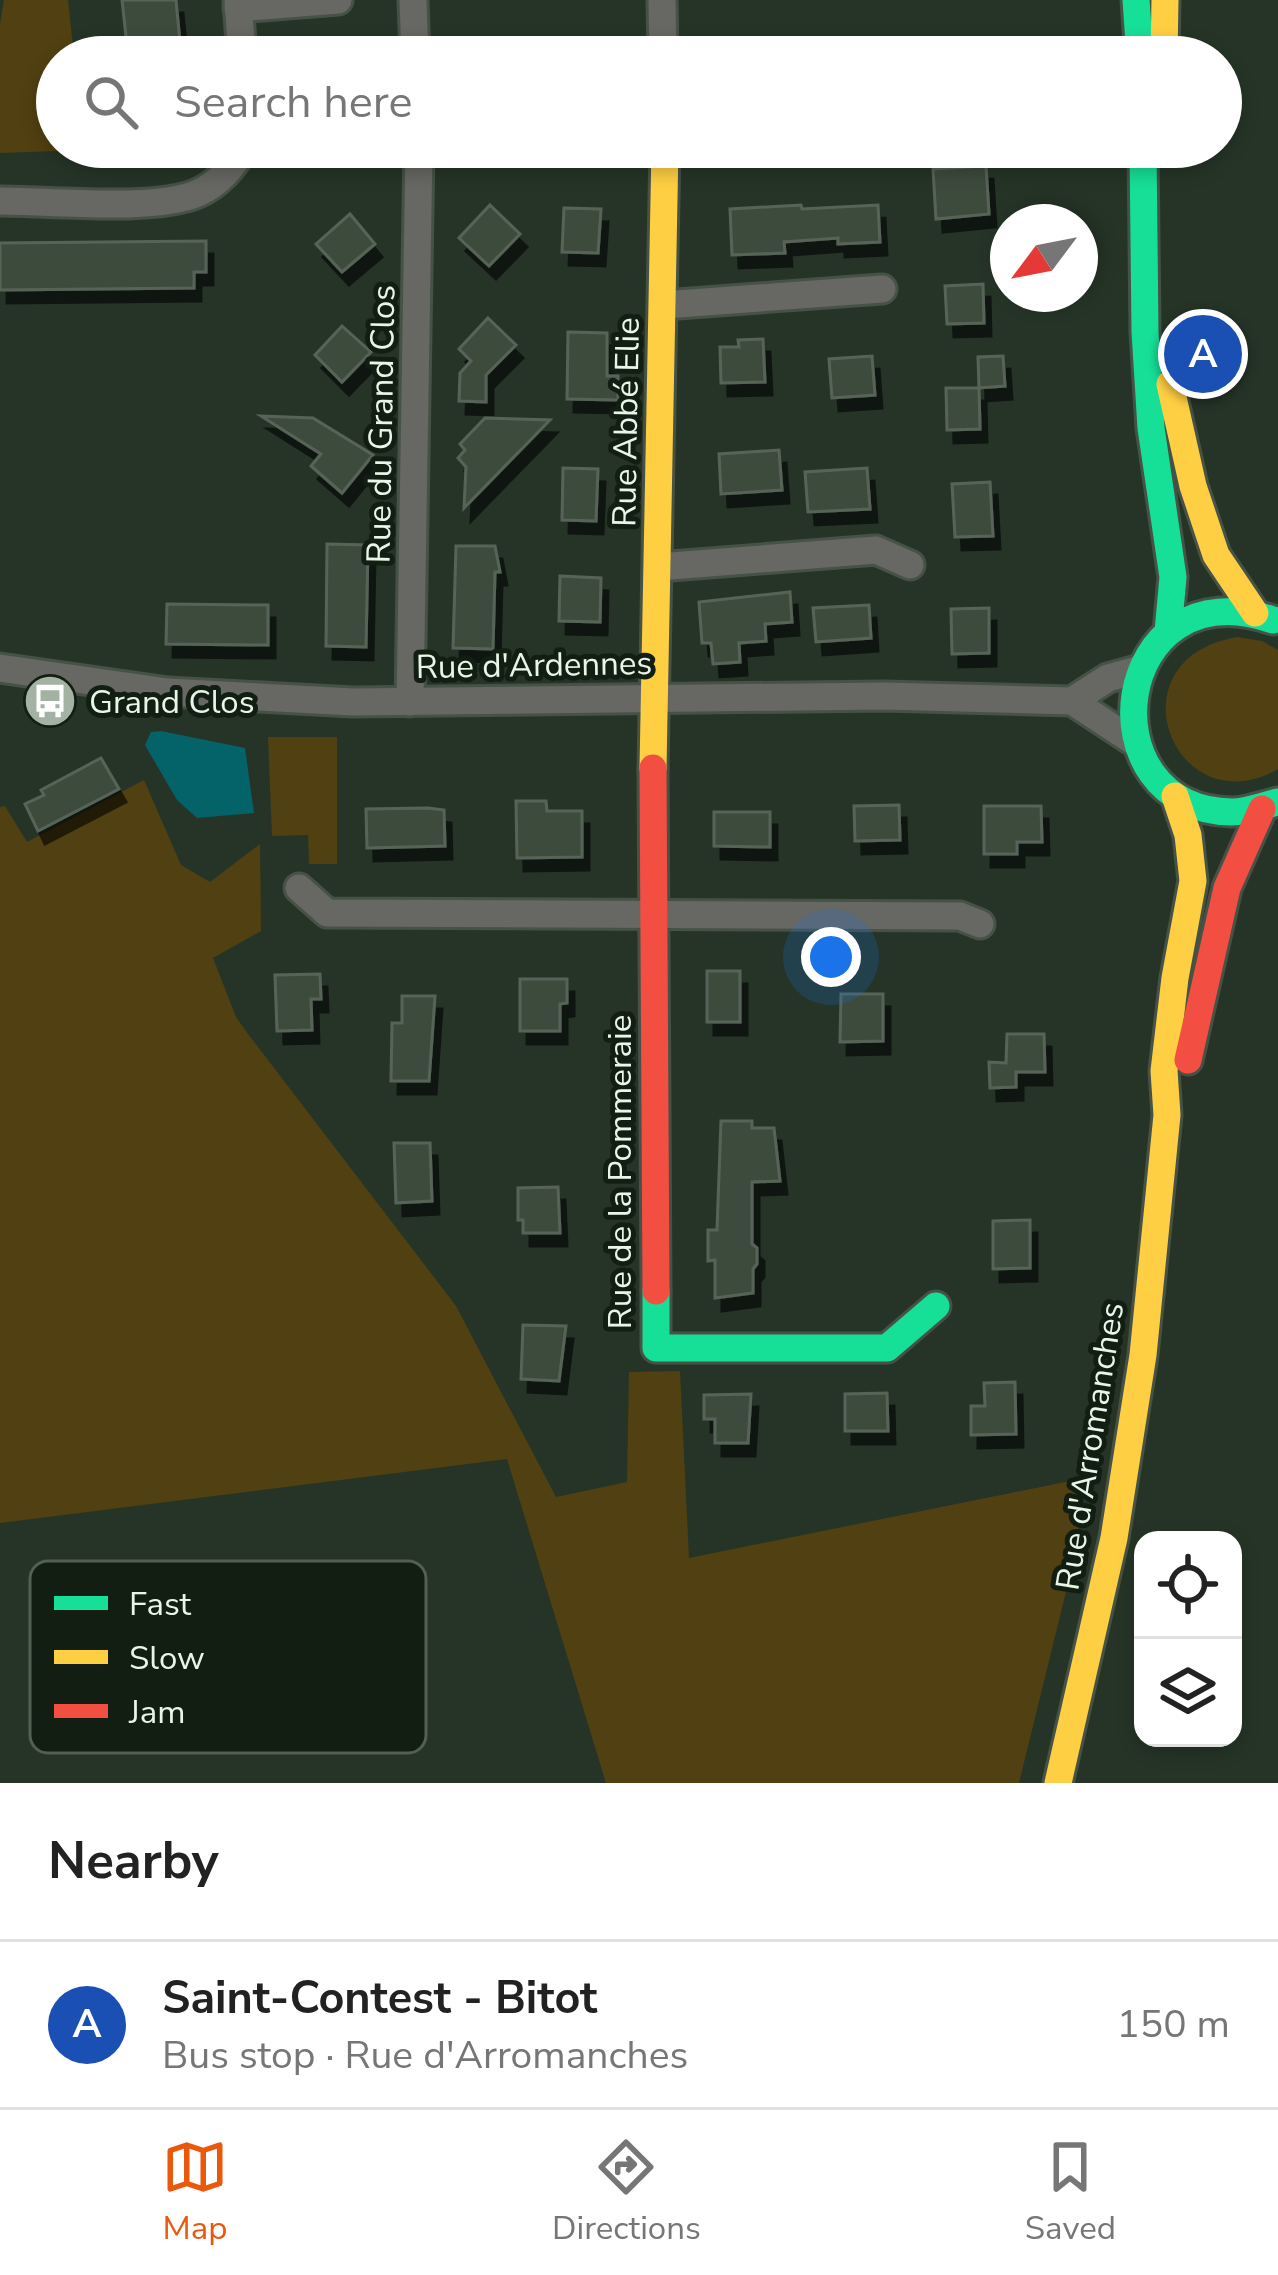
<!DOCTYPE html>
<meta charset="utf-8">
<style>
:root{--surface:#fff;--page:#f6f6f6;--text:#222;--muted:#767676;--line:#e0e0e0;--accent:#ea580c}
body{margin:0;font-family:"Nunito Sans",sans-serif;background:var(--page);color:var(--text)}
.controls{position:absolute;right:36px;bottom:36px;display:grid;overflow:hidden;border-radius:24px;box-shadow:0 6px 18px #0003}
.controls button{width:108px;height:108px;display:grid;place-items:center;padding:0;border:0;border-bottom:3px solid var(--line);background:var(--surface);color:var(--text);font:60px sans-serif}
.compass{position:absolute;left:990px;top:204px;width:108px;height:108px;border-radius:50%;background:var(--surface);box-shadow:0 6px 18px #0003;rotate:238deg}
.you{position:absolute;left:831px;top:957px;width:42px;height:42px;margin:-30px;border:9px solid #fff;border-radius:50%;background:#1a73e8;box-shadow:0 0 0 18px #1a73e833}
.badge{display:grid;place-items:center;width:78px;height:78px;border-radius:50%;background:var(--accent);color:#fff;font-size:39px;font-weight:700}
.pin{position:absolute;translate:-50% -50%;border:6px solid #fff;box-shadow:0 3px 12px #0006}
.list{margin:0;padding:0;list-style:none}
h2{display:flex;justify-content:space-between;align-items:center;height:156px;margin:0;padding:0 48px;font-size:51px}
h2 small{font-size:39px;font-weight:400;color:var(--muted)}
.list li{display:grid;grid-template-columns:78px 1fr auto;gap:36px;align-items:center;box-sizing:border-box;height:168px;padding:0 48px;border-top:3px solid var(--line)}
.list b{display:block;font-size:45px;white-space:nowrap}
.list p{margin:0;font-size:39px;white-space:nowrap;color:var(--muted)}
.list em{font-size:39px;font-style:normal;color:var(--muted)}
.icon{flex:none;width:66px;height:66px;fill:none;stroke:currentColor;stroke-width:2;stroke-linecap:round;stroke-linejoin:round}
.map{position:relative;flex:none;width:1278px;height:1783px;overflow:hidden}
.search{position:absolute;background:var(--surface);box-shadow:0 6px 18px #0003;left:36px;right:36px;top:36px;height:132px;display:flex;align-items:center;gap:30px;box-sizing:border-box;padding:0 42px;border-radius:66px;color:var(--muted);font-size:45px}
.sheet{height:324px;background:var(--surface)}
nav{display:flex;justify-content:space-around;align-items:center;box-sizing:border-box;height:168px;border-top:3px solid var(--line);background:var(--surface);font-size:33px;color:var(--muted)}
nav a{display:grid;justify-items:center;gap:6px}
nav .on{color:var(--accent)}
.map>svg:first-child{display:block}
.green{fill:#514011}
.water{fill:#036369}
.building{fill:#3d4b3e;stroke:#586458;stroke-width:3;filter:url(#shadow)}
.lines{fill:none;stroke-linecap:round;stroke-linejoin:round}
.street-casing{stroke:#465246;stroke-width:33}
.fast-casing{stroke:#465246;stroke-width:33}
.slow-casing{stroke:#465246;stroke-width:33}
.jam-casing{stroke:#465246;stroke-width:33}
.street{stroke:#676763;stroke-width:27}
.fast{stroke:#16e098;stroke-width:27}
.slow{stroke:#ffcf43;stroke-width:27}
.jam{stroke:#f24e42;stroke-width:27}
.labels{text-anchor:middle;stroke-width:10;stroke-linejoin:round;paint-order:stroke}
.street-label{font-size:33px;fill:#e7f6e6;stroke:#121e12}
.poi-label{font-size:33px;fill:#e7f6e6;stroke:#121e12;text-anchor:start}
.key{fill:#121e12;stroke:#525f52;stroke-width:3}
.key-label{font-size:33px;fill:#e7f6e6}
</style>
<div class="map">
<svg width="1278" height="1783" viewBox="0 0 1278 1783">
<defs>
<filter id="shadow"><feDropShadow dx="7" dy="13" stdDeviation="0" flood-color="#0009"/></filter>
</defs>
<rect width="100%" height="100%" fill="#263427"/>
<g class="green">
<polygon points="4,0 68,0 74,57 57,57 57,147 83,150 0,153 0,24"/>
<path d="M1237,637L1262,641L1278,650V769C1174,828 1108,659 1237,637Z"/>
<polygon points="268,737 337,737 337,864 309,864 308,835 272,836"/>
<polygon points="144,780 181,865 210,882 260,844 261,931 213,958 236,1017 248,1034 456,1306 556,1497 627,1482 629,1372 680,1371 689,1558 1085,1478 1075,1555 1019,1783 606,1783 507,1459 0,1523 0,807 5,806 27,842"/>
</g>
<polygon class="water" points="161,731 245,748 254,813 197,818 177,800 145,745 151,732"/>
<g class="building">
<polygon points="122,0 176,0 181,53 128,55"/>
<polygon points="986,166 989,214 936,219 933,169"/>
<polygon points="490,205 520,234 489,266 459,238"/>
<polygon points="801,205 802,209 878,205 880,242 838,244 838,238 784,242 785,253 732,255 730,209"/>
<polygon points="564,208 601,209 598,253 562,252"/>
<polygon points="350,214 375,244 342,272 316,244"/>
<polygon points="206,241 206,272 194,272 194,288 0,290 0,243"/>
<polygon points="983,284 984,323 947,324 945,286"/>
<polygon points="488,318 516,345 486,375 486,402 459,401 460,373 471,361 459,349"/>
<polygon points="342,326 371,352 342,382 315,355"/>
<polygon points="568,332 607,333 607,376 618,376 618,400 567,399"/>
<polygon points="763,339 765,382 721,383 720,347 739,347 738,340"/>
<polygon points="872,356 875,395 832,398 829,359"/>
<polygon points="1003,356 1005,386 979,388 978,357"/>
<polygon points="946,388 979,388 980,429 947,430"/>
<polygon points="261,416 313,418 373,455 342,493 311,466 321,454"/>
<polygon points="485,418 550,420 464,508 466,467 458,458 465,450 460,444"/>
<polygon points="779,450 782,490 721,494 719,454"/>
<polygon points="563,468 598,469 596,521 562,520"/>
<polygon points="867,468 870,509 808,512 805,472"/>
<polygon points="990,482 993,536 955,537 952,484"/>
<polygon points="327,544 368,545 366,647 326,646"/>
<polygon points="456,546 495,546 500,572 495,572 493,649 453,648"/>
<polygon points="560,576 601,578 600,622 559,621"/>
<polygon points="790,592 792,622 765,624 766,641 739,643 740,662 713,664 711,643 702,643 699,602"/>
<polygon points="167,604 268,605 268,645 166,644"/>
<polygon points="869,605 871,638 816,642 813,608"/>
<polygon points="989,608 989,653 952,654 951,609"/>
<polygon points="101,758 119,789 38,831 25,804 44,795 41,790"/>
<polygon points="516,801 546,801 547,811 582,811 582,857 517,858"/>
<polygon points="899,805 900,840 855,841 854,806"/>
<polygon points="984,806 1041,806 1042,842 1017,842 1017,854 984,854"/>
<polygon points="428,808 444,810 445,846 367,848 366,809"/>
<polygon points="714,812 770,812 770,847 714,846"/>
<rect x="707" y="971" width="33" height="51"/>
<polygon points="320,974 321,999 311,999 312,1030 277,1031 275,975"/>
<polygon points="520,979 567,979 567,1003 560,1004 560,1031 520,1031"/>
<polygon points="841,994 883,994 883,1041 840,1042"/>
<polygon points="402,996 435,996 429,1081 391,1081 392,1023 402,1023"/>
<polygon points="1007,1034 1044,1034 1045,1072 1016,1072 1016,1087 990,1088 989,1062 1006,1063"/>
<polygon points="721,1121 752,1121 752,1128 774,1128 780,1181 752,1182 752,1244 757,1248 757,1264 753,1269 753,1293 715,1298 715,1260 708,1261 708,1230 717,1230"/>
<polygon points="394,1143 430,1143 432,1201 396,1203"/>
<polygon points="558,1187 560,1233 523,1233 523,1220 518,1220 518,1188"/>
<polygon points="1030,1220 1030,1268 993,1269 993,1221"/>
<polygon points="523,1325 566,1326 559,1381 521,1379"/>
<polygon points="1015,1382 1016,1434 971,1435 971,1406 985,1406 984,1383"/>
<polygon points="887,1393 888,1431 845,1431 845,1394"/>
<polygon points="751,1394 748,1443 715,1443 715,1419 704,1419 704,1395"/>
</g>
<g class="lines">
<g class="street-casing">
<g id="street">
<polyline points="238,0 242,57"/>
<polyline points="413,0 415,57"/>
<polyline points="662,0 663,57"/>
<polyline points="238,8 338,0"/>
<path d="M0,201C50,201 155,212 198,193C218,184 234,166 244,147"/>
<polyline points="664,305 882,289"/>
<polyline points="658,567 876,550 910,565"/>
<polyline points="0,668 168,692 353,702 884,696 1072,701 1136,743"/>
<polyline points="1072,701 1108,678 1141,669"/>
<polyline points="410,702 419,147"/>
<polyline points="299,888 327,913 960,916 980,924"/>
</g>
</g>
<g class="fast-casing">
<g id="fast">
<polyline points="1136,0 1140,57"/>
<polyline points="1143,147 1145,332 1151,428 1173,577 1168,632"/>
<path d="M1273,620C1111,564 1081,810 1232,812C1247,812 1264,805 1278,802"/>
<polyline points="656,1291 656,1348 887,1348 936,1306"/>
</g>
</g>
<g class="slow-casing">
<g id="slow">
<polyline points="1164,57 1165,0"/>
<polyline points="1170,384 1193,486 1216,555 1255,613"/>
<polyline points="653,768 665,147"/>
<polyline points="1058,1783 1114,1538 1143,1355 1167,1115 1164,1071 1175,978 1193,881 1188,835 1175,796"/>
</g>
</g>
<g class="jam-casing">
<g id="jam">
<polyline points="653,768 656,1291"/>
<polyline points="1188,1060 1227,888 1262,809"/>
</g>
</g>
<use href="#street" class="street"/>
<use href="#fast" class="fast"/>
<use href="#slow" class="slow"/>
<use href="#jam" class="jam"/>
</g>
<defs>
<g id="bus-disc" transform="scale(2.7)"><circle r="9.5" fill="#a3b2a3" stroke="#121e12"/><path d="M-5-6H5V4H4V6H2V4H-2V6H-4V4H-5ZM-3.5-4V0h7V-4ZM-3.5 1.2v1.5H-2V1.2ZM2 1.2v1.5H3.5V1.2Z" fill="#fff"/></g>
</defs>
<g fill-rule="evenodd">
<use href="#bus-disc" x="50" y="701"/>
</g>
<g class="labels">
<g class="street-label">
<text transform="translate(625 422) rotate(-89)" y="12">Rue Abbé Elie</text>
<text transform="translate(380 424) rotate(-89)" y="12">Rue du Grand Clos</text>
<text transform="translate(534 664) rotate(-1)" y="12">Rue d'Ardennes</text>
<text transform="translate(619 1172) rotate(-90)" y="12">Rue de la Pommeraie</text>
<text transform="translate(1089 1446) rotate(-81)" y="12">Rue d'Arromanches</text>
</g>
<g class="poi-label">
<text x="89" y="713">Grand Clos</text>
</g>
</g>
<rect x="30" y="1561" width="396" height="192" rx="18" class="key"/>
<rect x="54" y="1596" width="54" height="14" fill="#16e098"/>
<rect x="54" y="1650" width="54" height="14" fill="#ffcf43"/>
<rect x="54" y="1704" width="54" height="14" fill="#f24e42"/>
<g class="key-label">
<text x="129" y="1615">Fast</text>
<text x="129" y="1669">Slow</text>
<text x="129" y="1723">Jam</text>
</g>
</svg>
<div class="controls">
<button><svg class="icon" aria-label="locate" viewBox="0 0 24 24"><circle cx="12" cy="12" r="6"/><path d="M12 2v4M12 18v4M2 12h4M18 12h4"/></svg></button>
<button><svg class="icon" aria-label="layers" viewBox="0 0 24 24"><path d="M12 4l9 5-9 5-9-5zM3 14l9 5 9-5"/></svg></button>
</div>
<svg class="compass" viewBox="-18 -18 36 36"><path d="M0-13l5 13h-10z" fill="#e53935"/><path d="M0 13l5-13h-10z" fill="#767676"/></svg>
<div class="you"></div>
<div class="pin badge" style="left:1203px;top:354px;background:#1a4fb4">A</div>
<div class="search"><svg class="icon" aria-label="search" viewBox="0 0 24 24"><circle cx="10" cy="10" r="6"/><path d="M15 15l6 6"/></svg>Search here</div>
</div>
<section class="sheet">
<h2>Nearby<small></small></h2>
<ul class="list">
<li><span class="badge" style="background:#1a4fb4">A</span><div><b>Saint-Contest - Bitot</b><p>Bus stop · Rue d'Arromanches</p></div><em>150 m</em></li>
</ul>
</section>
<nav>
<a class="on"><svg class="icon" aria-label="map" viewBox="0 0 24 24"><path d="M3 6l6-2 6 2 6-2v14l-6 2-6-2-6 2zM9 4v14M15 6v14"/></svg>Map</a>
<a><svg class="icon" aria-label="directions" viewBox="0 0 24 24"><path d="M12 3l9 9-9 9-9-9zM9 14v-3h6M13 9l2 2-2 2"/></svg>Directions</a>
<a><svg class="icon" aria-label="saved" viewBox="0 0 24 24"><path d="M7 4h10v16l-5-4-5 4z"/></svg>Saved</a>
</nav>
